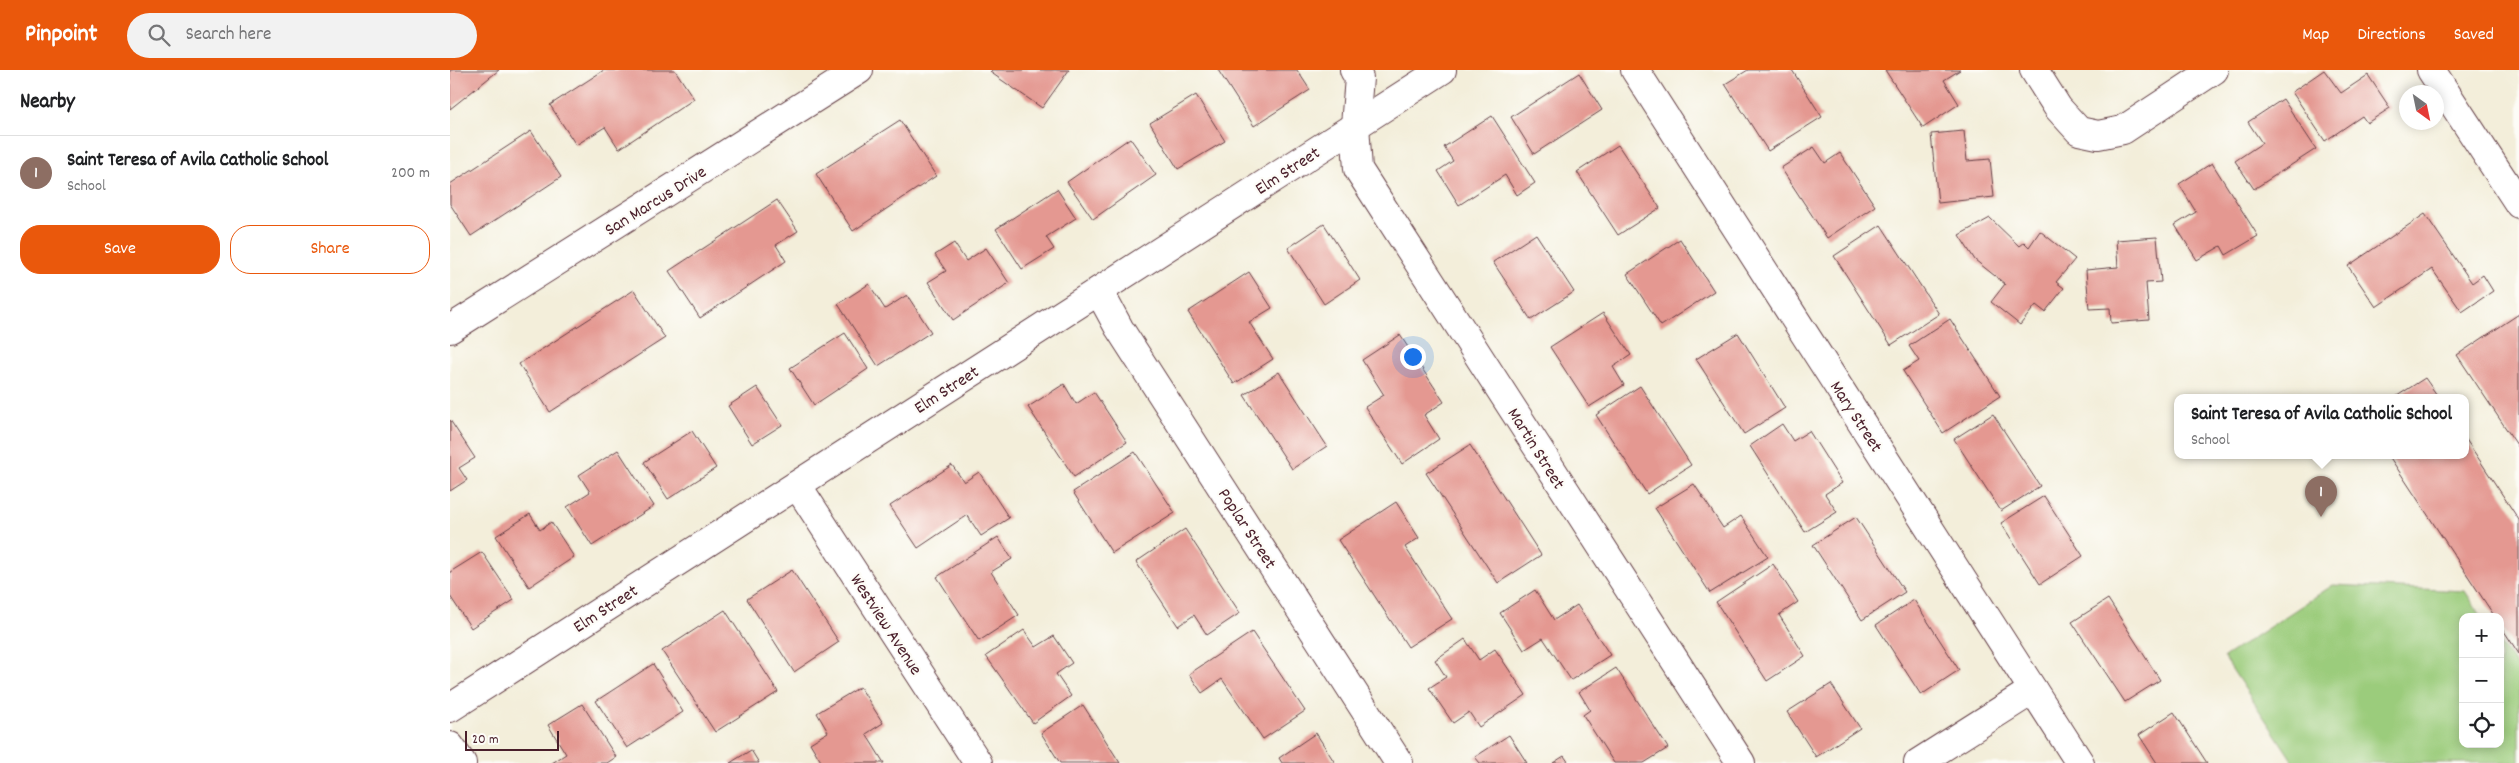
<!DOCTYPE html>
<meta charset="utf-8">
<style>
:root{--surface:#fff;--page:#f2f2f2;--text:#202124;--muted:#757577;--line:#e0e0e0;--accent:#ea580c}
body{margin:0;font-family:Dekko,sans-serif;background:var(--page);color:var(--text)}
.controls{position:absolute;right:15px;bottom:15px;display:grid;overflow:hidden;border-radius:10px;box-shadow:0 2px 12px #0003}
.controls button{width:45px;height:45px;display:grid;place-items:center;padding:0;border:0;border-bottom:1px solid var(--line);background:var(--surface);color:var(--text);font:25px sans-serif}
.compass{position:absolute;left:1949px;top:15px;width:45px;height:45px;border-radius:50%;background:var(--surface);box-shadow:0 2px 12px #0003;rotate:147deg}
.scale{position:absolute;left:15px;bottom:12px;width:94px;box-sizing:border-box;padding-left:5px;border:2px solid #4a1f2b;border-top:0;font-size:14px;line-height:18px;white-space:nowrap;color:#4a1f2b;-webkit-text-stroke:4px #fdfcf7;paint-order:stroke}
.you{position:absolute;left:962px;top:286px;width:18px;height:18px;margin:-12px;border:4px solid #fff;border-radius:50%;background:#1a73e8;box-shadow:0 0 0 8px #1a73e833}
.badge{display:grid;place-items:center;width:32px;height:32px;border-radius:50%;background:var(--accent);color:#fff;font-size:16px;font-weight:700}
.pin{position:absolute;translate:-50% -41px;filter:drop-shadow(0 1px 2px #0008)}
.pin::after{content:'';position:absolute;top:26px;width:18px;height:15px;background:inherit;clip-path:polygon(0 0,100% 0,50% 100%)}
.popup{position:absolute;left:1724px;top:324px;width:295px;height:65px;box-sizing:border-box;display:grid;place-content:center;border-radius:10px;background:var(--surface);filter:drop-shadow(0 1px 4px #0005);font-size:16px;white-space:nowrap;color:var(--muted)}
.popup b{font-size:19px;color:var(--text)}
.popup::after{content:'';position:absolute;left:50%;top:100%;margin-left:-10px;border:10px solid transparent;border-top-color:var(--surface)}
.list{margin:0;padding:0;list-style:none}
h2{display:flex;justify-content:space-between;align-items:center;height:65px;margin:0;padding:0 20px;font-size:21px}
h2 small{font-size:16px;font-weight:400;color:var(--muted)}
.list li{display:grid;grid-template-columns:32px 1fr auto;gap:15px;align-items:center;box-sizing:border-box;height:75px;padding:0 20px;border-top:1px solid var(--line)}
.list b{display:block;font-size:19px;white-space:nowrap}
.list p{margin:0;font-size:16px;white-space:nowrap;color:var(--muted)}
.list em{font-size:16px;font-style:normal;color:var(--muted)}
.actions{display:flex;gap:10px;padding:15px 20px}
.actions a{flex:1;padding:11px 0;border:1px solid var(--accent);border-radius:20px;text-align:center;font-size:18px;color:var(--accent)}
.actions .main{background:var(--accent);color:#fff}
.icon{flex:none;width:28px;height:28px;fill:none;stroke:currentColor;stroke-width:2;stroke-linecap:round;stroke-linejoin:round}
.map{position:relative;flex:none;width:2069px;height:693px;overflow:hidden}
header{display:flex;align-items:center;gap:30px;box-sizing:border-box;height:70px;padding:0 25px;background:var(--accent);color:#fff}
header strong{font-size:24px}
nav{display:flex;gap:28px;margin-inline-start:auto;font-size:18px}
.search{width:350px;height:45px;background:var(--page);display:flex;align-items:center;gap:12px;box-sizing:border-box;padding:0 18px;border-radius:28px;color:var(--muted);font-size:19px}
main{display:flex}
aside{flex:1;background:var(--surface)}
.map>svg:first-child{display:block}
.grass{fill:#9bcc7c;stroke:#727654}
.building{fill:#e49891}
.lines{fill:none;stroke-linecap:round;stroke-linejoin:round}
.street-casing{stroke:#633e45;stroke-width:30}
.street{stroke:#fff;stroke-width:28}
.labels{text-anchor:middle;stroke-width:4.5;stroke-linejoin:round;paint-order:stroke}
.street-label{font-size:18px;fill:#4a1f2b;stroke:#fdfcf7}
</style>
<header>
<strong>Pinpoint</strong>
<div class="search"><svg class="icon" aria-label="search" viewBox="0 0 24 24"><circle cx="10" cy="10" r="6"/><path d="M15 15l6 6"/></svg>Search here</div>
<nav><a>Map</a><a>Directions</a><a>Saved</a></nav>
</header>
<main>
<aside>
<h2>Nearby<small></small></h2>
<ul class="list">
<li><span class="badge" style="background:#8d6e63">1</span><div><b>Saint Teresa of Avila Catholic School</b><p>School</p></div><em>200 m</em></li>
</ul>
<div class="actions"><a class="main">Save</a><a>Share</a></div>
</aside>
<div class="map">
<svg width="2069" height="693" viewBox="0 0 2069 693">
<rect width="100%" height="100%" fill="#fdfcf7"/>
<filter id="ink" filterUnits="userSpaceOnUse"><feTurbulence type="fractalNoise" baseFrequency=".02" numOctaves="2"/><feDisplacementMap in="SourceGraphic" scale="10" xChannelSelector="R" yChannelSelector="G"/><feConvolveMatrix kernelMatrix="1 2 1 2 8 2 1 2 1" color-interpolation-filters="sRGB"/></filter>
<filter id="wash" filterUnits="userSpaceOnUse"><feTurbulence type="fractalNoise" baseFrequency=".0096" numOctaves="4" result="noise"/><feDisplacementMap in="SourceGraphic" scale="20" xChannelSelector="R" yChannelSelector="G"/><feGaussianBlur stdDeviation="1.12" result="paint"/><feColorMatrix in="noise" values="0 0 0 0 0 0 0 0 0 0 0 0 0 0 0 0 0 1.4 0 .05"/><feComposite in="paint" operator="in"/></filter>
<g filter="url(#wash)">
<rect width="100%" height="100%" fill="#f3eeda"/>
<polygon class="grass" points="1883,515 2015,521 2032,547 2013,547 2013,674 2050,674 2050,573 2069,600 2069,693 1844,693 1774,587"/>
<g id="blocks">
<g class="building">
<polygon points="0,0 49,0 0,39"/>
<polygon points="154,0 225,0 244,29 169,79 155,57 126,75 100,35"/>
<polygon points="542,0 619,0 592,38 540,2"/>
<polygon points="768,0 847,0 860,20 804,56"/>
<polygon points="1298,0 1342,0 1372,47 1318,81 1275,14"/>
<polygon points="1435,0 1510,0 1494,10 1509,34 1473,58"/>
<polygon points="1874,0 1891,23 1918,5 1940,38 1917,53 1912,46 1875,71 1842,22"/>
<polygon points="1129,3 1152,40 1084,84 1061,47"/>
<polygon points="746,25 775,71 728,99 700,53"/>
<polygon points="1833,29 1866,79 1804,119 1785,91 1812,73 1798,52"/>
<polygon points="1042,46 1085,113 1067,125 1055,105 1009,135 988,101 1003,91 994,77"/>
<polygon points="450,50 486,106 403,161 366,104"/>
<polygon points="81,61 111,107 21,166 0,134 0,114"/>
<polygon points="1514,61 1517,91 1540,89 1544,127 1488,133 1481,64"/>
<polygon points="680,68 706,105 643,149 617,112"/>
<polygon points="1168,75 1210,138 1168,165 1127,102"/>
<polygon points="1364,77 1375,93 1390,83 1425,136 1377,168 1331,98"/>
<polygon points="1762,93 1808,166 1776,185 1771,176 1747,190 1725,155 1746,142 1729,114"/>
<polygon points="607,119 626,148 596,167 604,179 572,199 546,159"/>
<polygon points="327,130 348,161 326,175 336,191 250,248 219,201"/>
<polygon points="1975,144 2022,213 2033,205 2043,221 2012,242 1982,199 1926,237 1898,196"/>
<polygon points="1540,148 1569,176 1574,172 1579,177 1590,161 1625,189 1606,212 1614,218 1595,242 1586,235 1570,255 1541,232 1555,214 1525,190 1509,165"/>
<polygon points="874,154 910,210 874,234 838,178"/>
<polygon points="1431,155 1489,244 1441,275 1384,186"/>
<polygon points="1086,164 1124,222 1081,250 1043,192"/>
<polygon points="1707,167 1711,212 1696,213 1699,250 1661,253 1660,238 1639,239 1636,200 1668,197 1666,170"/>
<polygon points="1230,169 1264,221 1211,256 1177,204"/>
<polygon points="504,173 516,191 536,178 559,213 503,250 478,212 496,201 485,185"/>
<polygon points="799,202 822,238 799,252 823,289 784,314 738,242"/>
<polygon points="419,214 435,239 457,225 481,262 428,296 388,234"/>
<polygon points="184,220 215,268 100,342 69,294"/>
<polygon points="1153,243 1181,285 1163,297 1174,315 1139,337 1100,277"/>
<polygon points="2069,244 2069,378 2007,285"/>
<polygon points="1500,249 1550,326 1493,363 1453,301 1469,291 1459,276"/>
<polygon points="395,263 418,299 364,335 340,298"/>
<polygon points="1288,263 1335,338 1294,364 1246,289"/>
<polygon points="950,265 994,332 974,345 989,369 952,394 915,337 934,325 912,290"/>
<polygon points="829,302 877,376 842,399 794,325"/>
<polygon points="1975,308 1989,328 1944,328"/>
<polygon points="614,314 626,334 644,322 677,372 624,407 578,337"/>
<polygon points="1190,316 1241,395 1197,424 1146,345"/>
<polygon points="307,317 332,355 302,374 278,336"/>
<polygon points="1543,344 1590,416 1551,441 1504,369"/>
<polygon points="0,350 25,388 9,398 17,410 0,421"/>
<polygon points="1332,354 1343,371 1359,361 1392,413 1375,424 1387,442 1355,462 1300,376"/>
<polygon points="242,361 266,398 218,429 194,392"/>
<polygon points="2015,368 2069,450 2069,584 2050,555 2050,547 2045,547 1939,386 2015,386"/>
<polygon points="1020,375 1091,485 1048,513 976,403"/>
<polygon points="168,380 204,436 142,476 117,437 140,422 129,405"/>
<polygon points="685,382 725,443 662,483 623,422"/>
<polygon points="502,395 514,412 529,402 559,448 531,466 517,445 468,478 440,436"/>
<polygon points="1244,414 1273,458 1291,446 1318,487 1260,523 1205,438"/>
<polygon points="1594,426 1633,486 1590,514 1551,453"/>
<polygon points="946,432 969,468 955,477 1002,549 958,577 888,470"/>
<polygon points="80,444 90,460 101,452 124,487 79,517 46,466"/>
<polygon points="1406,447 1455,522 1412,550 1363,475"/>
<polygon points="735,459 790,543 757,565 744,545 728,556 686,492"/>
<polygon points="548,467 562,489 541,502 569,545 529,571 487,507"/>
<polygon points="32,482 64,530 21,558 0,526 0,502"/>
<polygon points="1323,494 1348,532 1329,545 1355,586 1317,611 1266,532"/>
<polygon points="342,500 389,572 344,602 297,529"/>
<polygon points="1085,520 1104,550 1127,535 1160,585 1121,610 1093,568 1074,580 1050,543"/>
<polygon points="1658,529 1710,610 1675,632 1622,552"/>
<polygon points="1464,530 1509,600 1471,625 1426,555"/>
<polygon points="275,540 328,622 265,662 212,581"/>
<polygon points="574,560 586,577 604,566 622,593 606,604 621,626 583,653 536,586"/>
<polygon points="802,562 855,641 813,669 772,609 752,623 739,604"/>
<polygon points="1015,569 1029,590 1045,579 1076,625 1029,657 1019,642 1003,653 979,618 996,607 985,590"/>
<polygon points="203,594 233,642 177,678 146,631"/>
<polygon points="1166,598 1218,678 1194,693 1164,693 1133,645 1140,640 1129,622"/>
<polygon points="1381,614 1410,658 1366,687 1337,642"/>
<polygon points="410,617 433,653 416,664 434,693 372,693 360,673 378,662 367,643"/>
<polygon points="132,634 166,687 157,693 102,693 116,684 98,655"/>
<polygon points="633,635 670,693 610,693 591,663"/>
<polygon points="1724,642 1757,693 1707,693 1689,665"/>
<polygon points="866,663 885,693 832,693 829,688"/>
<polygon points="1059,665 1077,693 1030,693 1025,687"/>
<polygon points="301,680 309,693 280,693"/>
<polygon points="1114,686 1119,693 1103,693"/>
</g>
</g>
</g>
<g filter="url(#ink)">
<use href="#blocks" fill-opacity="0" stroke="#633e45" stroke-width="1"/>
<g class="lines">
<g class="street-casing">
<g id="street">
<polyline points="904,0 909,8 905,55 908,99 1291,693"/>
<polyline points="1185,0 1630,693"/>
<polyline points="1584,0 1608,38 1629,61 1648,65 1673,60 1764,0"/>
<polyline points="1981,0 2069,134"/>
<polyline points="649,221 669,258 949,693"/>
<polyline points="0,259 409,0"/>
<polyline points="347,415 528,693"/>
<polyline points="0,638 992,0"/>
<polyline points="0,676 12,693"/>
<polyline points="1468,693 1583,620"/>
</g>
</g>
<use href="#street" class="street"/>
</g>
</g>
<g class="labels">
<g class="street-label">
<text transform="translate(837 100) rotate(-33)" y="6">Elm Street</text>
<text transform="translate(205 130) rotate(-32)" y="6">San Marcus Drive</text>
<text transform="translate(496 319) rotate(-33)" y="6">Elm Street</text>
<text transform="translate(1407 346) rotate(57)" y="6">Mary Street</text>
<text transform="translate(1087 378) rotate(58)" y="6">Martin Street</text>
<text transform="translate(798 458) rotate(57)" y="6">Poplar Street</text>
<text transform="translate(155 538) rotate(-33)" y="6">Elm Street</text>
<text transform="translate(437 554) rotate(57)" y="6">Westview Avenue</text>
</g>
</g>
</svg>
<div class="controls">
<button>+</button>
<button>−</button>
<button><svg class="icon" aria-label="locate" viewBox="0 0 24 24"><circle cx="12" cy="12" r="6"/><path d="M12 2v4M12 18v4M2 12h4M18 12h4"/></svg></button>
</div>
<svg class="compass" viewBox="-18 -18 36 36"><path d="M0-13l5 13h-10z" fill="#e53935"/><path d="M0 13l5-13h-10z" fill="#757577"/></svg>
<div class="scale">20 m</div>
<div class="you"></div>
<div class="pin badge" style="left:1871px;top:447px;background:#8d6e63">1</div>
<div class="popup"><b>Saint Teresa of Avila Catholic School</b>School</div>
</div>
</main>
